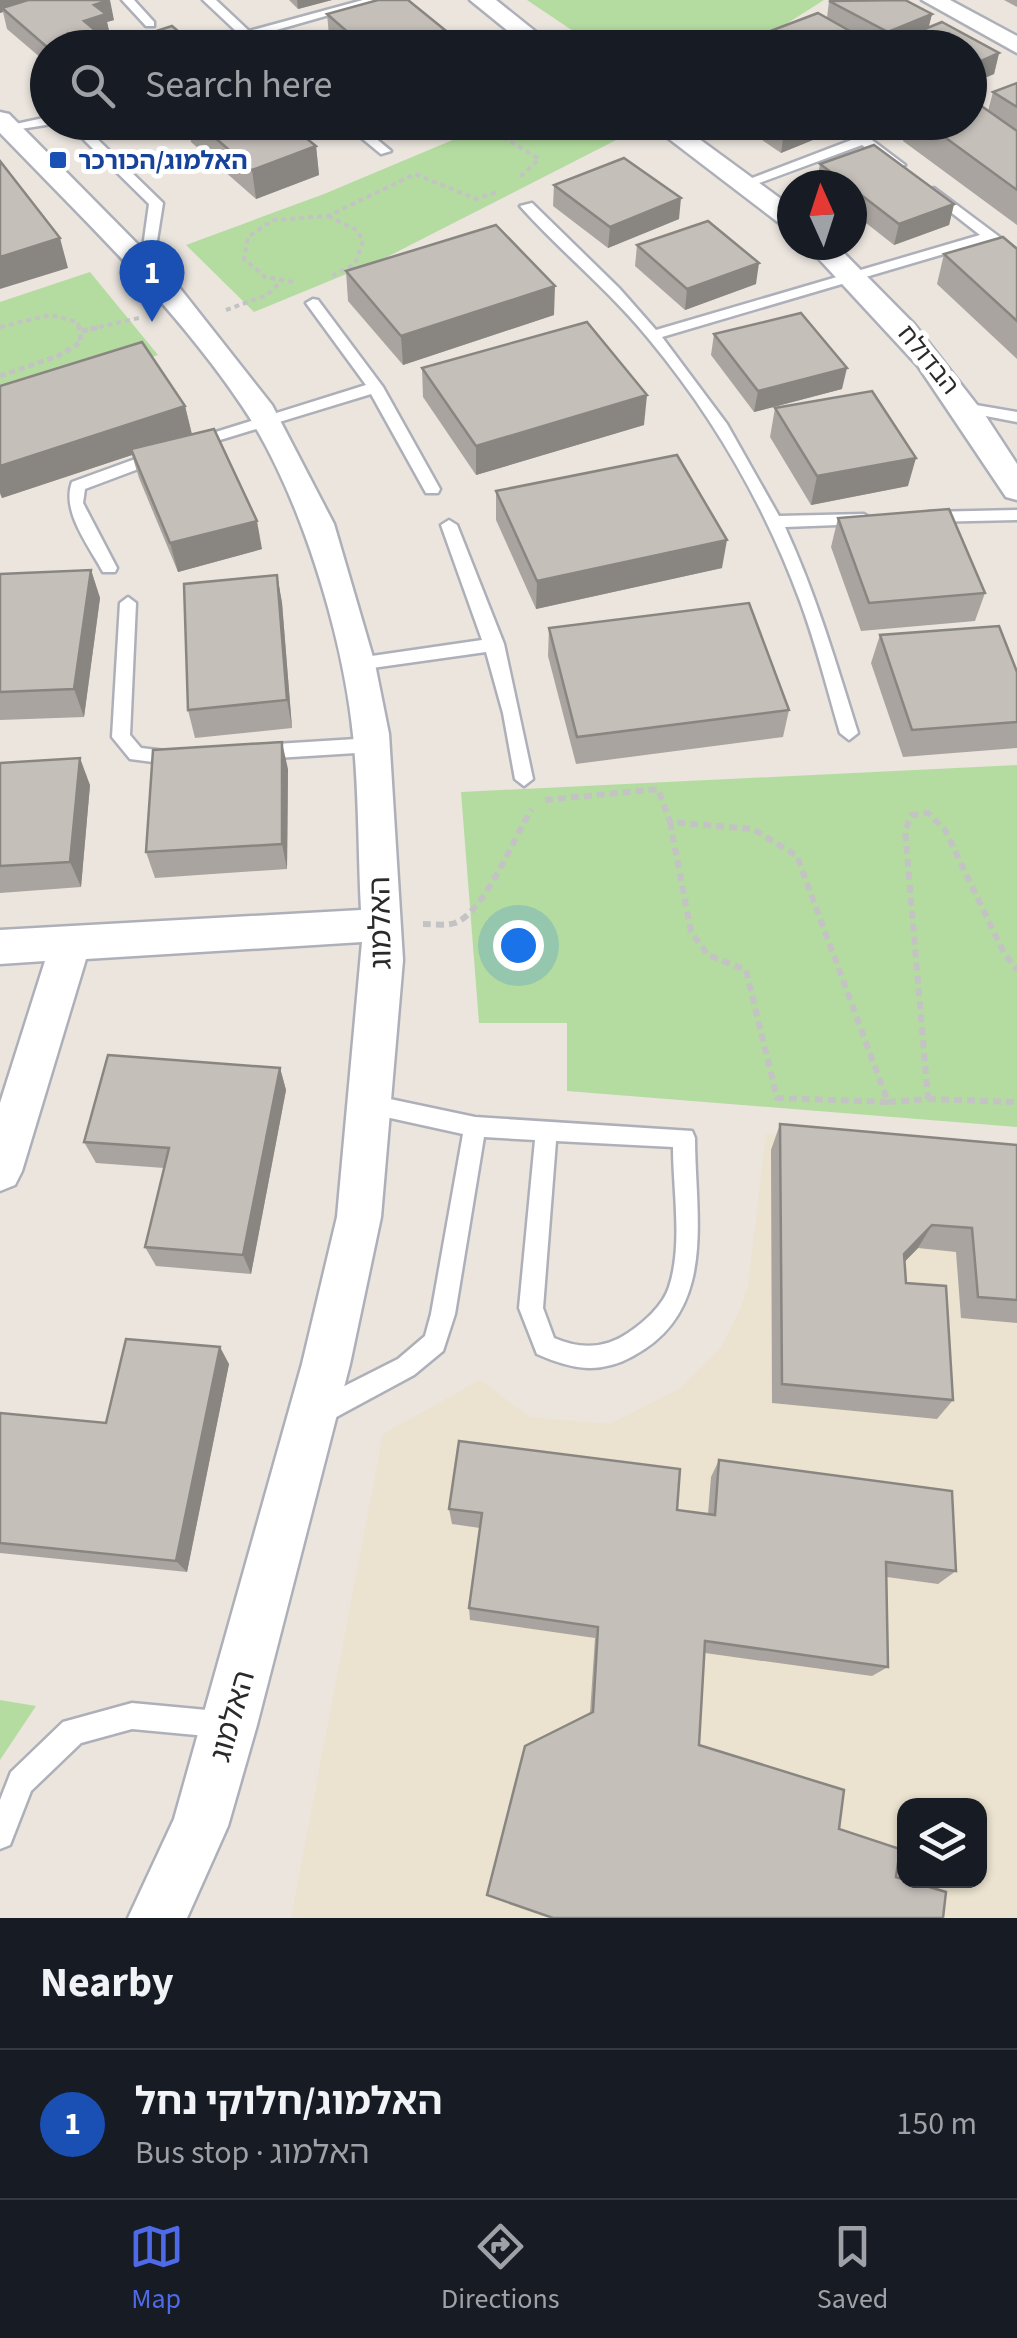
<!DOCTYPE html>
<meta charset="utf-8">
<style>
:root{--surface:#171b24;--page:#242831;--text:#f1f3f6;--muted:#9ea1a6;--line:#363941;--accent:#4e6ae8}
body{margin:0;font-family:"Source Sans 3","Noto Sans Hebrew",sans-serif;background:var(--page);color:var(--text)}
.controls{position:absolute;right:30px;bottom:30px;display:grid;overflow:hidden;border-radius:20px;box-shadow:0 2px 8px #0004}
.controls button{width:90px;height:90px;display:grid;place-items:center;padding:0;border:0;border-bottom:2px solid var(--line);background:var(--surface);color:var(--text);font:50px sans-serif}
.compass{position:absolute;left:777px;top:170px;width:90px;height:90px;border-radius:50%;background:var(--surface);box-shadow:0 2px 8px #0004;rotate:357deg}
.you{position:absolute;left:518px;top:945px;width:35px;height:35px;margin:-25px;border:8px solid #fff;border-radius:50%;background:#1a73e8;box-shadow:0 0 0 15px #1a73e833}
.badge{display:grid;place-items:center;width:65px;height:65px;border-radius:50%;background:var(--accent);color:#fff;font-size:32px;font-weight:700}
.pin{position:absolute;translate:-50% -82px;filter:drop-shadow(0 2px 5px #0008)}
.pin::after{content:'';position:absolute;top:52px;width:35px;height:30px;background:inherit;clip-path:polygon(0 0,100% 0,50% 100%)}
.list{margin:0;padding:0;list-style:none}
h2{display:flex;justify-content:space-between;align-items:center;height:130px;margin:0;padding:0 40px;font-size:42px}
h2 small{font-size:32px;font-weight:400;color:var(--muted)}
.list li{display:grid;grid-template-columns:65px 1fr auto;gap:30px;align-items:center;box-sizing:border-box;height:150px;padding:0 40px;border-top:2px solid var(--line)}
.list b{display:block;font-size:38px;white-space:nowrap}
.list p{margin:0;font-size:32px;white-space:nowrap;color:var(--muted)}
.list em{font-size:32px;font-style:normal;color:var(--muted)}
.icon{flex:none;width:55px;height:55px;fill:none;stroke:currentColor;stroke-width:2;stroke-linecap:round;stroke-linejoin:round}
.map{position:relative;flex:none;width:1017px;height:1918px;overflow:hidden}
.search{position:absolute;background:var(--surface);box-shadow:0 2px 8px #0004;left:30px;right:30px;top:30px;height:110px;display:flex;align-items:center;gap:25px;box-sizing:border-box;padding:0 35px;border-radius:55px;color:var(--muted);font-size:38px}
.sheet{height:280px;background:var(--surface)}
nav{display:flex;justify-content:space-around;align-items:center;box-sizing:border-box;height:140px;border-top:2px solid var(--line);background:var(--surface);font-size:28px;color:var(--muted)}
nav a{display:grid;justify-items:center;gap:5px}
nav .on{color:var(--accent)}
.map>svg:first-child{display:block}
.education{fill:#ebe2cf;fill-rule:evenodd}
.green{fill:#b4dca0}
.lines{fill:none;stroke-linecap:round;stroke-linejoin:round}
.service-casing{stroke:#aeb0b9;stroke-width:5}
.minor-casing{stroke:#aeb0b9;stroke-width:5}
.path-far2{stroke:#c3c3c3;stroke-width:4;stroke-dasharray:5 4;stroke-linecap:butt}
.path-far1{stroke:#c3c3c3;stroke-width:5;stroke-dasharray:6 4;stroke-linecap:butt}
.path{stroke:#c3c3c3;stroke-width:6;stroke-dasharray:8 5;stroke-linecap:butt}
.service{fill:#fff;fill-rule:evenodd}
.minor{fill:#fff;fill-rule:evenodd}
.wall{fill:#a9a49f}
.shaded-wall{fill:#898682}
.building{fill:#c4bfb9;stroke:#898682;stroke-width:2.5}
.transit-dot{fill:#1a4fb4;stroke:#fff;stroke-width:4}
.labels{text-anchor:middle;stroke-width:10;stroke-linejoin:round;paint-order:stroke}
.far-transit-label{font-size:25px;font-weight:bold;fill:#164399;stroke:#fff;text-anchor:start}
.far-street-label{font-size:25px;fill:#2a2a2a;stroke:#fff}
.street-label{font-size:30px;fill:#2a2a2a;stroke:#fff}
</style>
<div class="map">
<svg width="1017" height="1918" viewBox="0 0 1017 1918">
<rect width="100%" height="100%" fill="#ebe5de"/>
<path class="education" d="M766,1134L1017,1155V1918H291L383,1434L480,1380L530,1417L610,1424L679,1389L722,1346L740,1310L748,1286ZM904,1806H980V1880H904Z"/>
<g class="green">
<polygon points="527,0 824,0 748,48 597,47"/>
<polygon points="493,123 601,123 622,137 383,259 254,312 186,245 324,194"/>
<polygon points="90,272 158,355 0,408 0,302"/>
<polygon points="1017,765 1017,1127 567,1091 567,1023 479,1023 461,792"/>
<polygon points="0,1700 36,1706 0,1760"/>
</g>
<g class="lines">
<g class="service-casing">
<g id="service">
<polygon points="122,0 134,0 154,22 154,26 146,26"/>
<polygon points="203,0 216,0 249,31 363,0 382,0 255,36 267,48 254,48"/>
<polygon points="48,117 48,122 52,124 8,131 2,127"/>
<polygon points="56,122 73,122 87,129 163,203 152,272 140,269 149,204 79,135"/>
<polygon points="342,122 356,122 391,151 381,154"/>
<polygon points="833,122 848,122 905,165 894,168 862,145 751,186 739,183 854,139"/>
<path d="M934,188L1017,250V261L988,241L662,337L727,424L779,516L864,514L872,519L864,524L785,527C816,594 836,663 858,733L849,740L840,733C827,689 816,644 800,601C765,506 713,416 648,338C609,290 561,252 520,206L532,203L619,288L656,330L980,235L929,195L927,192Z"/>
<polygon points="313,299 318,300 383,387 440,489 438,493 426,493 371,394 197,447 192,449 184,444 187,441 366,385 306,303"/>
<polygon points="970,404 1017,412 1017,422 965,412 962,409"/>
<path d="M160,450L165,451V459L85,489L83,503L117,568L115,572H103C89,546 61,511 72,482Z"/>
<polygon points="1017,510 1017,520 928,522 920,517 928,512"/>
<polygon points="449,520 457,525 504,644 533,779 524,786 515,779 503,713 486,652 358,670 349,664 358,658 482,640 441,525"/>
<polygon points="128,597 136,603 130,735 141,748 182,753 185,758 182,763 176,765 130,759 112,737 120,603"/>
<polygon points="372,738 381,745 372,752 260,759 251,752 260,745"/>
<path d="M371,1095L475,1117L692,1131L695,1138C695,1217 718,1311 633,1356C599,1375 571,1369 537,1354L519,1308L535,1140L484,1137L455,1314L443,1351L414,1375L327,1422L318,1425L309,1422L306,1413L309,1404L398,1359L425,1336L431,1314L463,1134L363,1112L360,1105L363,1098ZM556,1141L673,1147C673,1191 683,1245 669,1287C663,1306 643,1323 628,1333C605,1349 579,1349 554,1338L543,1308Z"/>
<polygon points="132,1703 228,1712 238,1715 241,1725 238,1735 228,1738 132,1729 81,1743 31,1791 10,1845 0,1849 0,1800 11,1772 63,1722"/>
</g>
</g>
<g class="minor-casing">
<g id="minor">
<polygon points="470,0 496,0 556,48 529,48"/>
<polygon points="922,0 950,0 1017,36 1017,53"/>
<path d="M0,112L9,114L175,282L272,405L334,524L375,664L389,734L403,960L381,1217L350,1364L257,1725L228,1826L187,1918H128L174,1819L302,1364L337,1217L362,942L86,959L22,1171L15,1185L0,1191V1103L45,961L0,964V930L361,910C358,852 359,793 353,735C343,635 299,490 242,406C174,305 84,220 0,133Z"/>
<polygon points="647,122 676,122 792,207 792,228 783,226"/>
<polygon points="806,245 836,245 914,324 985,415 1017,464 1017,500 1006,497 918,366"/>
</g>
</g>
<g class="path-far2">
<polyline points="513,122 499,128 498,134 539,159 520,177"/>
<polyline points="328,216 357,230 363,241 355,264 330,277"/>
<polyline points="293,282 265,277 244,259 248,237 273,220 328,216 415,174 476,199 497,192"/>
<polyline points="226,310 267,295 281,282"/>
<polyline points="0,327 50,315 78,322 79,329"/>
<polyline points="90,329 139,318"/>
</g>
<g class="path-far1">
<polyline points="82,331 101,327"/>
<polyline points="0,376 58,356 81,342 79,327"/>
</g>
<g class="path">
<polyline points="545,800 658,789 670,822 753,829 797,856 888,1102 928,1099 905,830 912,815 928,813 945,830 1004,953 1017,970"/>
<polyline points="670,822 691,932 708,955 746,970 777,1098 888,1102"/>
<path d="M423,924C433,924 446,926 455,923C485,912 514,836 532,809"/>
<polyline points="928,1099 1017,1102"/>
</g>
<use href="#service" class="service"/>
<use href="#minor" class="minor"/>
</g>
<g class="wall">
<polygon points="0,0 114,20 107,22 110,35 48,48 48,64 7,29 3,12 0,13"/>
<polygon points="289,0 332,0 298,9"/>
<polygon points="831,0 905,0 932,14 928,28 942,22 999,53 994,74 970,84 970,48 770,48 773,30 818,13 827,18 829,1"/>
<polygon points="1004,0 1017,0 1017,7"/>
<polygon points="327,14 445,30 445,48 344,48 329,35"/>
<polygon points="1017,83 1017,225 903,141 907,122 970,122 988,111 993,92"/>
<polygon points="188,122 286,122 316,146 319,175 256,199 191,142"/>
<polygon points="443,122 473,122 454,130"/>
<polygon points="736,122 828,122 825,135 781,153"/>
<polygon points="877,122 905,122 889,129"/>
<polygon points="820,164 954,204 949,225 894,245 852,212 852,185 816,185"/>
<polygon points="554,185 679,219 608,248 553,206"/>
<polygon points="637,245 756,284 685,310 635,266"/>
<polygon points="1017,249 1017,359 937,284 944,254"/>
<polygon points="346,271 554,315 403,365 348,301"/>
<polygon points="714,334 842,389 754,412 711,355"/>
<polygon points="422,368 644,425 476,475 423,397"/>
<polygon points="0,386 185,406 192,434 262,549 178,572 139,478 132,455 2,498 0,494"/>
<polygon points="775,408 908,486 811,505 770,437"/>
<polygon points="496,491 722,568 536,609 496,520"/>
<polygon points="838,518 985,593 975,621 861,631 831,547"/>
<polygon points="91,570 100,598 84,717 0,720 0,574"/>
<polygon points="277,575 282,603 292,728 195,738 188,710"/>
<polygon points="549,628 789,710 783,737 576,764 548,656"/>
<polygon points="880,635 1017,672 1017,748 903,757 871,663"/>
<polygon points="0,763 90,785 81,887 0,893"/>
<polygon points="288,769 287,869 155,878 146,852"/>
<polygon points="280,1068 286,1090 251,1274 156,1266 145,1247 164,1168 96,1163 84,1142"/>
<polygon points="780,1124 1017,1145 1017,1323 961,1318 956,1252 918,1248 904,1262 906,1283 953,1400 937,1419 772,1403 771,1150"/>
<polygon points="229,1364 187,1572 0,1553 0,1413 106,1423"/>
<polygon points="719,1460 956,1571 938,1584 887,1577 888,1667 872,1676 705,1653 699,1745 839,1829 943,1918 590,1713 595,1638 470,1620 469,1608 480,1528 452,1524 449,1509 677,1510 708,1514 711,1477"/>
</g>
<g class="shaded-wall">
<polygon points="0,0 42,0 2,8 3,12 0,13"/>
<polygon points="110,0 114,20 107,22 110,35 97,39 99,48 48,48 48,50 47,47 84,21 94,5"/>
<polygon points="297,0 332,0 298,9"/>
<polygon points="932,14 927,34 898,40 897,47 885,48 888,32"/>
<polygon points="445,30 445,48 386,48"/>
<polygon points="999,53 994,74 970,84 970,66"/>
<polygon points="453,122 473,122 454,130"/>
<polygon points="808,122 828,122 825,135 781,153 784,132"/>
<polygon points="890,122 905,122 889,129"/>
<polygon points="316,146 319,175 256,199 252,170"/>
<polygon points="681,198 679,219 608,248 610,227"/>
<polygon points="954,204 949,225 894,245 899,224"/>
<polygon points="60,238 68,268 0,289 0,257"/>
<polygon points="759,263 756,284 685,310 687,289"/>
<polygon points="555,286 554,315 403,365 401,336"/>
<polygon points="847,368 842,389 754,412 758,391"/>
<polygon points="647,395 644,425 476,475 476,446"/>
<polygon points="185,406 192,435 131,449 132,455 2,498 0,492 0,466"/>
<polygon points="916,458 908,486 811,505 817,476"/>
<polygon points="257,521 262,549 178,572 170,543"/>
<polygon points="727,540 722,568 536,609 537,581"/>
<polygon points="91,570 100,598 84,717 74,689"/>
<polygon points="277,575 282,603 292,728 287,700"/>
<polygon points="282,742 288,769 287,869 282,844"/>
<polygon points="80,758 90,785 81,887 70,862"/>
<polygon points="280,1068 286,1090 251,1274 243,1255"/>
<polygon points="932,1225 918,1248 890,1277 904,1254"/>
<polygon points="220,1347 229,1364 187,1572 176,1561"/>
</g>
<g class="building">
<polygon points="28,0 109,0 94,5 106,14 84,21 96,31 47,47 2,8"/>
<polygon points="378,0 408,0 445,30 386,48 366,48 327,14"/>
<polygon points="905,0 932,14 888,32 829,1"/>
<polygon points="818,13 880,48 802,48 773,30"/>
<polygon points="942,22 999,53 970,66 970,48 912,48 898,40"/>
<polygon points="172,26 198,48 104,48"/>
<polygon points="1017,83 1017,107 993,92"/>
<polygon points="970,98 1017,131 1017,190 924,122 970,122"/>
<polygon points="197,122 286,122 316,146 252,170"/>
<polygon points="770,122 808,122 784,132"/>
<polygon points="874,145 954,204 899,224 852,188 852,185 848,185 820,164"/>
<polygon points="624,158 681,198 610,227 554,185"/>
<polygon points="0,161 60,238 0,257"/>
<polygon points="708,221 759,263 687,289 637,245"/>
<polygon points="496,225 555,286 401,336 346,271"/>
<polygon points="1003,237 1017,249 1017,321 944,254"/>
<polygon points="801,313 847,368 758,391 714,334"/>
<polygon points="587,322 647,395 476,446 422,368"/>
<polygon points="142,342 185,406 0,466 0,386"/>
<polygon points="872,391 916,458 817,476 775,408"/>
<polygon points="214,429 257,521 170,543 131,449"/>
<polygon points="677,455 727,540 537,581 496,491"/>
<polygon points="949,509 985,593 869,603 838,518"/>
<polygon points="91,570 74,689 0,692 0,574"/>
<polygon points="277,575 287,700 188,710 184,584"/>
<polygon points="749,603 789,710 577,737 549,628"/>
<polygon points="999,626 1017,672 1017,722 912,730 880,635"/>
<polygon points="282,742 282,844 146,852 153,750"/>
<polygon points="80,758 70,862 0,866 0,763"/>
<polygon points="108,1055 280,1068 243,1255 145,1247 169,1148 84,1142"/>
<polygon points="780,1124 1017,1145 1017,1300 978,1297 972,1228 932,1225 904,1254 906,1283 946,1286 953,1400 782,1384"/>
<polygon points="126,1339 220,1347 176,1561 0,1543 0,1413 106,1423"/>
<polygon points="459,1441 680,1469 677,1510 715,1515 719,1460 952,1491 956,1571 886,1562 888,1667 705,1641 699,1745 844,1790 839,1829 900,1849 896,1877 946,1892 943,1918 553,1918 487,1895 525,1746 593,1712 598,1627 469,1608 482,1513 449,1509"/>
</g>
<rect class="transit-dot" x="48" y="150" width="20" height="20" rx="5"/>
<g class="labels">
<g class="far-transit-label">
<text x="78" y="169">האלמוג/הכורכר</text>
</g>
<g class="far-street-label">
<text transform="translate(929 359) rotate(51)" y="9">הבדולח</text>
</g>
<g class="street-label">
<text transform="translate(380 923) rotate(-91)" y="10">האלמוג</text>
<text transform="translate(232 1716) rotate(-74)" y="10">האלמוג</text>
</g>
</g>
</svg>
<div class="controls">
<button><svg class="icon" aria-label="layers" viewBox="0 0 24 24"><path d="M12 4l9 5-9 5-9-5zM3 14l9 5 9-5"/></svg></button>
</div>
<svg class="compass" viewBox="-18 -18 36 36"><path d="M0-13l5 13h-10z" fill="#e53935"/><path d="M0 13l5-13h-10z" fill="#9ea1a6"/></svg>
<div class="you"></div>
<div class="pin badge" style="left:152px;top:322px;background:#1a4fb4">1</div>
<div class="search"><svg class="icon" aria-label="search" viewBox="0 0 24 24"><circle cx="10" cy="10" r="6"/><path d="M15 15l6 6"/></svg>Search here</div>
</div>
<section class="sheet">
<h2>Nearby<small></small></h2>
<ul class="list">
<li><span class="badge" style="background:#1a4fb4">1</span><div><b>האלמוג/חלוקי נחל</b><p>Bus stop · האלמוג</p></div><em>150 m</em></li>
</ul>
</section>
<nav>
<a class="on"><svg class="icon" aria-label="map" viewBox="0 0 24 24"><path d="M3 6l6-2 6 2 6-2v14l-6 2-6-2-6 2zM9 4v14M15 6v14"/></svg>Map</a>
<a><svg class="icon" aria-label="directions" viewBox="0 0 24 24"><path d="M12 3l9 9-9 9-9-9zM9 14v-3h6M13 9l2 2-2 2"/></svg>Directions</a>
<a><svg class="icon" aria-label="saved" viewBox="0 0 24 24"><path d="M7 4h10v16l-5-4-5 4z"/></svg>Saved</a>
</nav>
